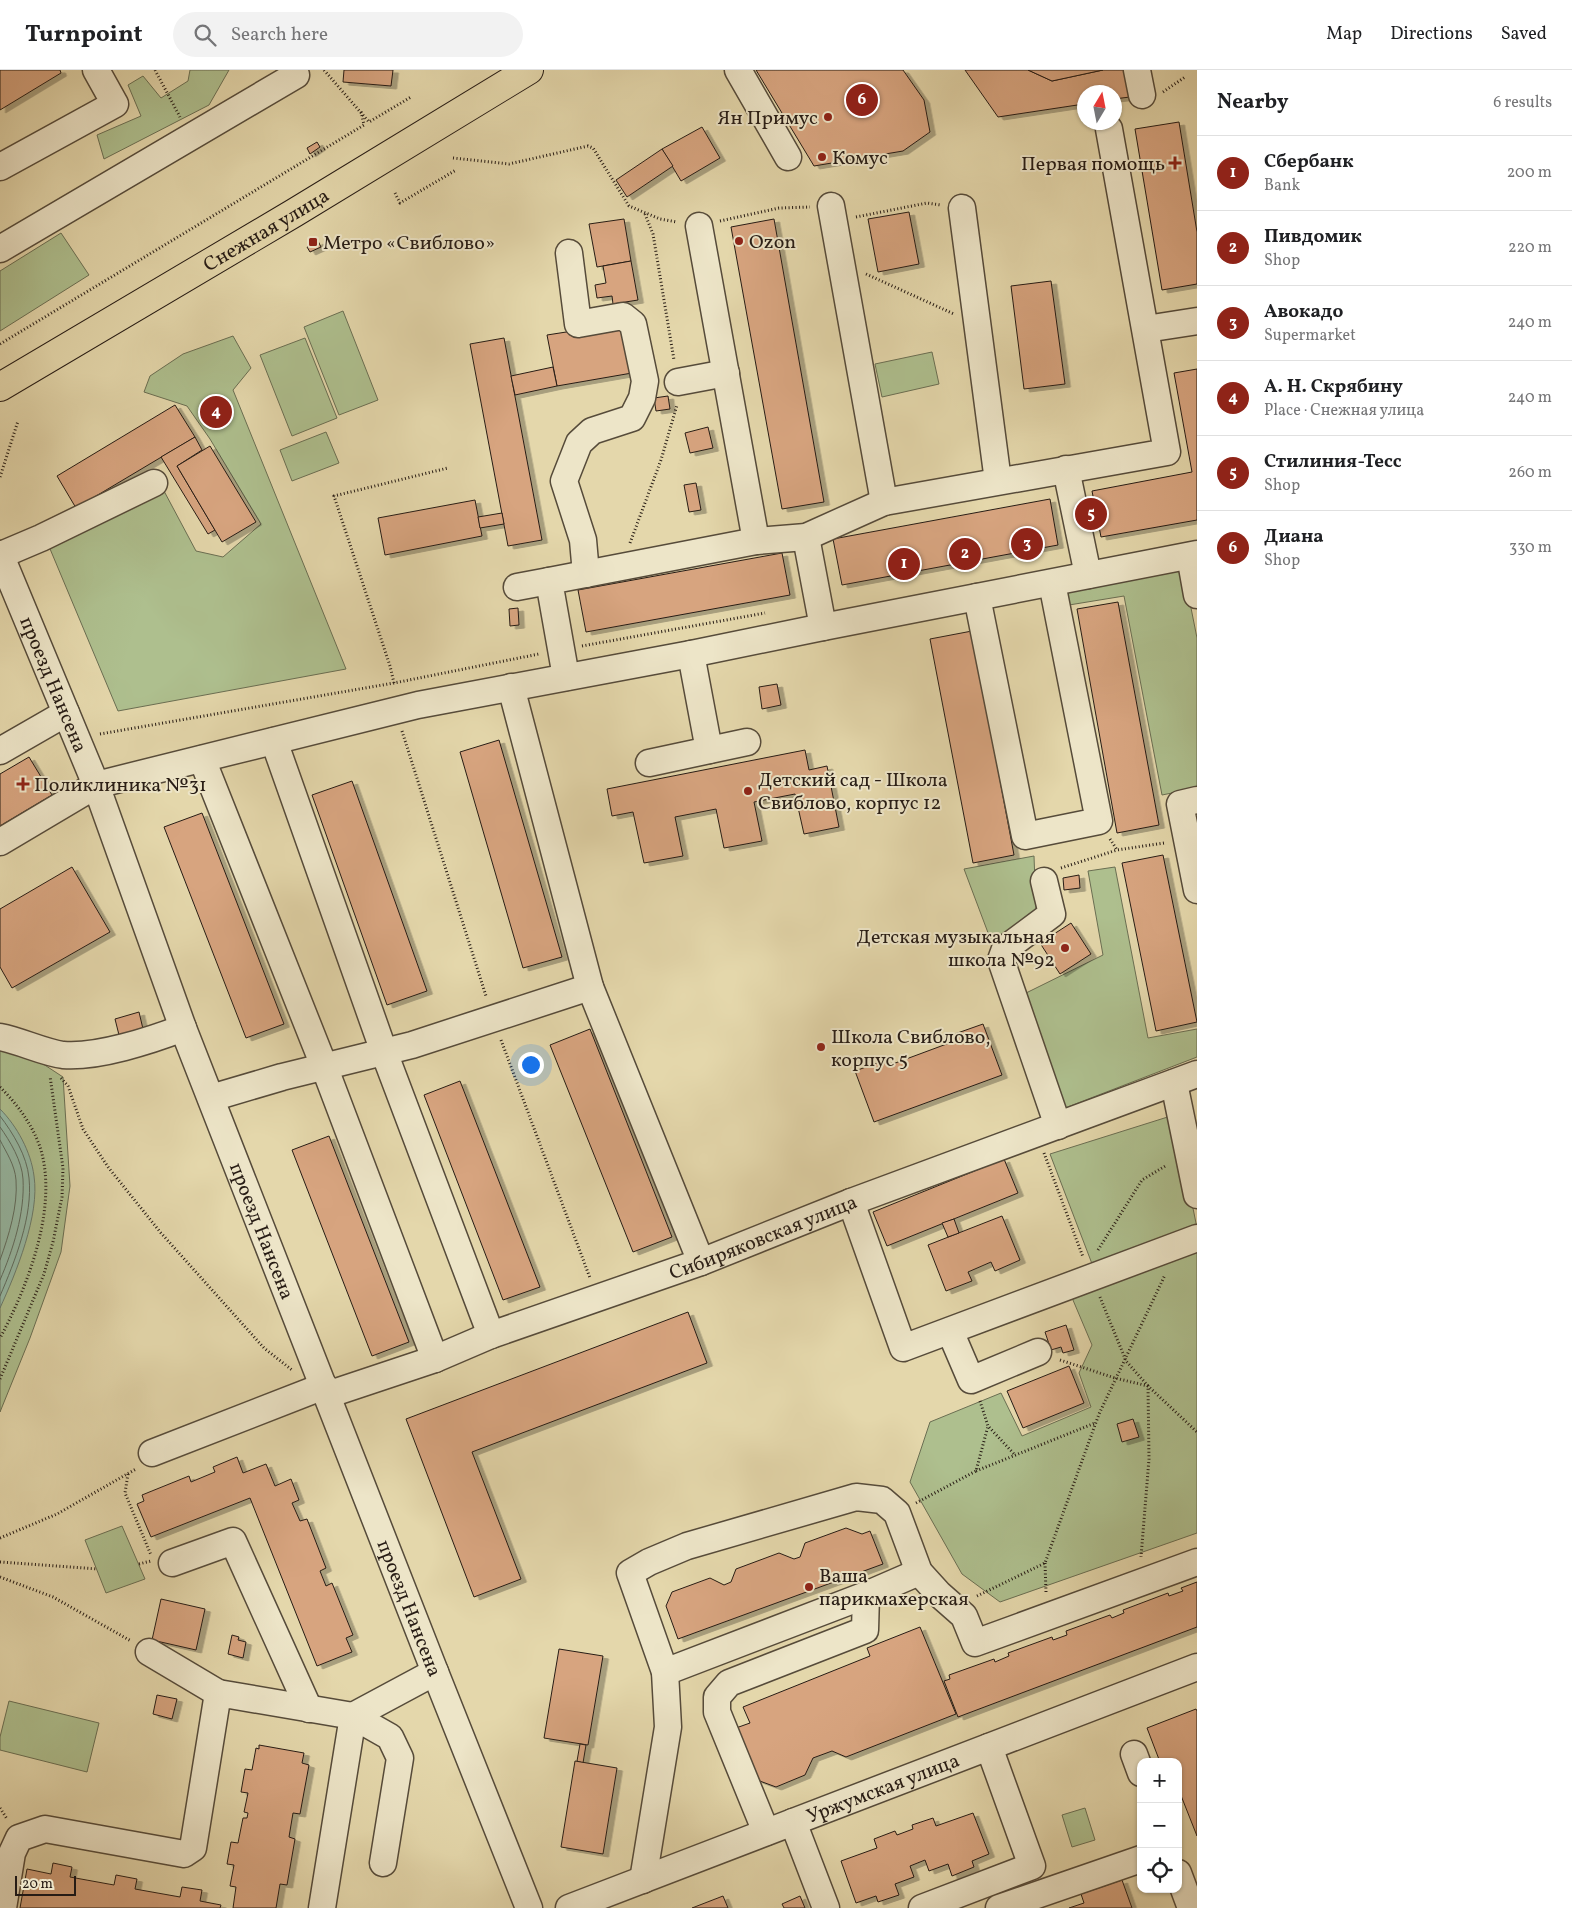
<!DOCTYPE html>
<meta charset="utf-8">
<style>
:root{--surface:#fff;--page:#f2f2f2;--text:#202124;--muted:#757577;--line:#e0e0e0;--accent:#8f2418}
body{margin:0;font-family:Vollkorn,serif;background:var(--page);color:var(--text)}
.controls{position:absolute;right:15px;bottom:15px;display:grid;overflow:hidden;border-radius:10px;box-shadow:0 1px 4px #0004}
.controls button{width:45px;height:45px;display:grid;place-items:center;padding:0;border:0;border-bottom:1px solid var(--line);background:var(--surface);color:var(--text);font:25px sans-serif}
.compass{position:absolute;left:1077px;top:15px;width:45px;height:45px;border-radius:50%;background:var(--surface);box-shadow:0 1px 4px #0004;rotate:10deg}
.scale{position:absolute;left:15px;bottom:12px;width:61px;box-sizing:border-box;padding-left:5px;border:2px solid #271c15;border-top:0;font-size:14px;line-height:18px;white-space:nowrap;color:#271c15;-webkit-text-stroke:4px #ede5c8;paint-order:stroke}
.you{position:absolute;left:530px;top:994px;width:18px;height:18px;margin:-12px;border:4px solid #fff;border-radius:50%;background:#1a73e8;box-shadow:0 0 0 8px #1a73e833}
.badge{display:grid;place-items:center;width:32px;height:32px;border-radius:50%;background:var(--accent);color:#fff;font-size:16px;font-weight:700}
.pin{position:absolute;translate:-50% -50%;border:2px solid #fff;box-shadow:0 1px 5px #0006}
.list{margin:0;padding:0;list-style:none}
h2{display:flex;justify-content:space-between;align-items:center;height:65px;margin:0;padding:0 20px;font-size:21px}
h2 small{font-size:16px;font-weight:400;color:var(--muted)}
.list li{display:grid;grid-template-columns:32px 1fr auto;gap:15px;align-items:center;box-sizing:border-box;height:75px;padding:0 20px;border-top:1px solid var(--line)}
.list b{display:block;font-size:19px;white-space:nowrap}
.list p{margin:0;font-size:16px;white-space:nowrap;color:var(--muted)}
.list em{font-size:16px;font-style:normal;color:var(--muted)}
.icon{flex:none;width:28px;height:28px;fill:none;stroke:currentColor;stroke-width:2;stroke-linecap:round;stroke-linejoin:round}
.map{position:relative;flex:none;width:1197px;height:1838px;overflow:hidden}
header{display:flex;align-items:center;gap:30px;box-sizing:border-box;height:70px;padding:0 25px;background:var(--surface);border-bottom:1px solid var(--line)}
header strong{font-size:24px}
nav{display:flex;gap:28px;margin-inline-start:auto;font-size:18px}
.search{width:350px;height:45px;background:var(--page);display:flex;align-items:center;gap:12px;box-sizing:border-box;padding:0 18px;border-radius:28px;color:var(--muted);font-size:19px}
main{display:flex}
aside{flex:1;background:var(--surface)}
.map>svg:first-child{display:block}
.green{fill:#aebf8e;stroke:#6a6e52}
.water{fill:#96baa6;stroke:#6a7b6c}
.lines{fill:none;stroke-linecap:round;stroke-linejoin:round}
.shore{stroke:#5e6b5e;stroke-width:1}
.building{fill:#d7a47f;stroke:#271c15;filter:url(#shadow)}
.minor-casing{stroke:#564b3a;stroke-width:29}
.major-casing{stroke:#271c15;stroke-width:30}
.path{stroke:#271c15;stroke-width:3;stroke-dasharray:1 2.5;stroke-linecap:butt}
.minor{stroke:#ede5c8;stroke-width:26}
.major{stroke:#e4d7ab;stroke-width:28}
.poi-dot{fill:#8f2418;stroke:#ede5c8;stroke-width:2}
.labels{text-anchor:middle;stroke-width:4;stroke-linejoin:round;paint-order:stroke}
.poi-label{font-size:20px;fill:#271c15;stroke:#ede5c8;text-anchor:start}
.street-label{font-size:20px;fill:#271c15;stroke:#ede5c8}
</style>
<header>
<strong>Turnpoint</strong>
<div class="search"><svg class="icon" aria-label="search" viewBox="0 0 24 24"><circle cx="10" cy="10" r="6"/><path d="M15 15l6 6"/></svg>Search here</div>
<nav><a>Map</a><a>Directions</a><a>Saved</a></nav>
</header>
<main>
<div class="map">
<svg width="1197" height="1838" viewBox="0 0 1197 1838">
<defs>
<filter id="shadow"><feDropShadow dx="5.5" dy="3" stdDeviation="0" flood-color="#0004"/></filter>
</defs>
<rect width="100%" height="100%" fill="#e4d7ab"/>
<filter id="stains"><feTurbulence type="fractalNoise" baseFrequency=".004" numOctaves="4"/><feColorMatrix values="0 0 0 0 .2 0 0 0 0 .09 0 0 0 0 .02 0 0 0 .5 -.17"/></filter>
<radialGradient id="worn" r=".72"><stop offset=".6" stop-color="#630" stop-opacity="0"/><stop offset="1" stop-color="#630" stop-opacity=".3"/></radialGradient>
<g class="green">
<polygon points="190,0 229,0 209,35 104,89 97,65 141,46 128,15 143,6 161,28 188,11"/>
<polygon points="61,163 89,205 0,261 0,201"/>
<polygon points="343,241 378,330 339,345 304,257"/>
<polygon points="233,266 251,298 233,320 346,599 118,641 40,455 156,406 196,481 223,487 261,454 210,369 187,336 144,322 150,306 183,284"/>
<polygon points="305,268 337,348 292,366 260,285"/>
<polygon points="932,282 939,314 882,327 875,294"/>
<polygon points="326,362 339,393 292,411 280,380"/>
<polygon points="1183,498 1197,568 1197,718 1162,725 1124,526 1069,535 1066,518"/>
<polygon points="1034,786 1036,840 993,876 964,799"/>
<polygon points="1115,797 1148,968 1197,959 1197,987 1065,1038 1024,924 1103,885 1088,801"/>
<polygon points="0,975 34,988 63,1007 70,1116 61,1182 30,1268 0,1342"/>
<polygon points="1174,1045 1197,1158 1094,1199 1050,1084"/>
<polygon points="1197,1179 1197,1463 1000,1532 962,1504 910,1412 930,1352 1001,1323 1022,1366 1091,1337 1079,1303 1092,1275 1070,1223"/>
<polygon points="122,1456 145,1509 106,1523 85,1470"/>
<polygon points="9,1631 99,1653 87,1702 0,1680 0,1667"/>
<polygon points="1085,1738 1095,1770 1072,1777 1062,1745"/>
</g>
<path class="water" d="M0,1039C17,1056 31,1082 34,1106C40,1145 16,1203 0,1238Z"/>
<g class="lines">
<g class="shore">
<path d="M0,1046C13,1063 27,1086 29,1108C33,1146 15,1191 0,1226"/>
<path d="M0,1057C10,1071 22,1091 23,1109C25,1143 13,1180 0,1210"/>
<path d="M0,1070C6,1082 15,1095 16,1110C18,1136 9,1165 0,1190"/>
</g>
</g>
<g class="building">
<polygon points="0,0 60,0 61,3 0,40"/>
<polygon points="344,0 393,0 391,16 343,12"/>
<polygon points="756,0 903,0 924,30 930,62 903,81 814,96"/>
<polygon points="965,0 1028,0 1052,11 1103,0 1125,0 1130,27 1114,29 1114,22 1084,22 1084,34 998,47"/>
<polygon points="1028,0 1103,0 1052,11"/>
<polygon points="1179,52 1197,162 1197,214 1162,220 1135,59"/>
<polygon points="702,57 720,88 681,111 662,79"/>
<polygon points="317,72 320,77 310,84 307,78"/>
<polygon points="662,79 673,96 627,127 616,110"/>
<polygon points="909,142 919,194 878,202 868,149"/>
<polygon points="624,149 631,191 597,197 589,154"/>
<polygon points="774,149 824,432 782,439 731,157"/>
<polygon points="318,171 321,177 310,182 307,177"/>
<polygon points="631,191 638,230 613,234 612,226 597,228 595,215 606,213 603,196"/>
<polygon points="1051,211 1065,314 1024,319 1011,216"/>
<polygon points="624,253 632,303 557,316 547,265"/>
<polygon points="504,268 542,470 508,476 470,274"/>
<polygon points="553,297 557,316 515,325 511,306"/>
<polygon points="1197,299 1197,450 1101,467 1092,421 1192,402 1174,303"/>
<polygon points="668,326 670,339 656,341 654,328"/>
<polygon points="175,335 195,367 76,438 57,406"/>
<polygon points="708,357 713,378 690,383 685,363"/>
<polygon points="195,367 202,380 177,396 215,460 208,464 161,387"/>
<polygon points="210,376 256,452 222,472 177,396"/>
<polygon points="696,413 701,440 689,442 684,415"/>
<polygon points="1050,429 1058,475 842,515 833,469"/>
<polygon points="475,430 482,466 385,485 378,448"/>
<polygon points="502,443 504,454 480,458 478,447"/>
<polygon points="782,483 790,525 586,562 578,520"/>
<polygon points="1118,532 1159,755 1117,763 1077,539"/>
<polygon points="518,538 519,555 510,556 509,539"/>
<polygon points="972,561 1014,785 973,793 930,569"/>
<polygon points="777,614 781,635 762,639 759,617"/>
<polygon points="499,670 562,887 523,898 460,682"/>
<polygon points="805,680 809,700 827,696 839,757 804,764 795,724 754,732 762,771 724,778 716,739 675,747 683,786 644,793 633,742 612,746 607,719"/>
<polygon points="29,687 52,725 0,756 0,704"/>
<polygon points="352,711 427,921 387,935 312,725"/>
<polygon points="202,743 284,954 246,968 164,757"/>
<polygon points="1163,785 1197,952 1156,961 1122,793"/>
<polygon points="72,797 110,862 12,918 0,897 0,839"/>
<polygon points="1079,805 1080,818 1064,820 1063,808"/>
<polygon points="1071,853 1091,884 1060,904 1040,873"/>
<polygon points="139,942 143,959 119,965 115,949"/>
<polygon points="983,954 1002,1005 874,1052 855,1001 888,989 890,995 952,972 949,966"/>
<polygon points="590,959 672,1167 633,1182 550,975"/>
<polygon points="460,1011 540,1217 503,1230 424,1025"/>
<polygon points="329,1066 409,1272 372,1286 292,1080"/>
<polygon points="1004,1089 1018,1123 887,1176 873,1142"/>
<polygon points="1002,1146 1020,1190 995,1201 991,1192 968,1202 972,1211 946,1221 928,1175"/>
<polygon points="954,1149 959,1163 948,1167 942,1153"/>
<polygon points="688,1242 707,1293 472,1382 521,1509 474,1527 406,1349"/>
<polygon points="1066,1255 1074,1280 1063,1283 1061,1277 1051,1280 1045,1262"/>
<polygon points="1069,1296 1084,1333 1023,1358 1007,1321"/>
<polygon points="1133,1349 1139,1367 1122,1372 1117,1354"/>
<polygon points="237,1387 243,1403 266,1394 275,1416 291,1409 299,1430 292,1433 300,1451 307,1449 326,1498 320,1501 326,1516 332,1513 353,1565 346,1568 352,1582 317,1596 250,1428 151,1467 137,1434 144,1431 142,1425 189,1406 191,1412 215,1402 213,1397"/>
<polygon points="846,1458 862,1464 870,1461 883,1494 678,1569 666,1536 672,1522 710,1508 724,1515 731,1512 736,1499 779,1483 794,1489 800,1487 805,1473"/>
<polygon points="1197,1512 1197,1557 958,1647 944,1611 950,1609 949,1605 994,1589 995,1592 1009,1586 1008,1583 1052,1567 1053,1570 1067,1565 1066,1561 1110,1545 1112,1548 1124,1543 1123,1540 1168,1523 1169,1526 1183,1521 1181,1518"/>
<polygon points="161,1529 205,1539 196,1580 152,1570"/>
<polygon points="920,1557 956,1644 846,1687 832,1681 813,1688 805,1705 776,1717 757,1710 736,1658 750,1653 743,1637 870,1586 867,1578"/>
<polygon points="232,1565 239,1567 238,1570 246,1572 243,1588 228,1584"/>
<polygon points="559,1579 603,1586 588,1675 544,1668"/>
<polygon points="157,1625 177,1629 172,1649 153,1644"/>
<polygon points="1196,1639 1197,1641 1197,1766 1178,1718 1178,1692 1160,1692 1147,1658"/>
<polygon points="580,1674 586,1675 583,1693 577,1691"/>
<polygon points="259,1675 304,1683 302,1693 309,1695 300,1744 293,1743 289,1767 295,1769 287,1815 280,1814 276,1838 233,1838 236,1817 230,1816 234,1795 227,1794 231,1772 238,1773 243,1748 247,1748 248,1743 244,1742 248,1723 241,1722 245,1699 252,1700 256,1678 259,1679"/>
<polygon points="575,1691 617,1698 603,1784 561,1777"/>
<polygon points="973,1743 989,1784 972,1791 974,1797 952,1806 948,1794 929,1801 925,1790 910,1796 914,1807 895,1814 899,1825 878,1832 876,1826 856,1833 841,1791 877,1778 874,1769 895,1761 897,1765 913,1759 912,1755 933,1748 936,1756"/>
<polygon points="53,1793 72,1797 70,1807 114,1815 116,1805 137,1809 135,1819 180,1827 182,1817 202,1820 200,1831 221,1835 220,1838 20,1838 27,1799 51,1804"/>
<polygon points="1122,1810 1132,1838 1069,1838 1084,1833 1081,1824"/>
<polygon points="723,1826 728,1838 692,1838"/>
<polygon points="800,1826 805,1838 784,1838 782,1834"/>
</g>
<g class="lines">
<g class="minor-casing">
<g id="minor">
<polyline points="738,0 788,87"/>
<polyline points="1137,0 1142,25"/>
<polyline points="0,97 115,34 96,0"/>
<polyline points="831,136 884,432"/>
<polyline points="962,138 998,411"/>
<polyline points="699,156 756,471"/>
<polyline points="0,179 296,5"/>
<polyline points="569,183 578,254 623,246 633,254 645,311 642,328 632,348 592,361 579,373 564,411 583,470 586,504"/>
<polyline points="1146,259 1197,251"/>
<polyline points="678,312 726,303"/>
<polyline points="1066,399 1088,505"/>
<polyline points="806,467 823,557"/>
<path id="s1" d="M0,484L96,715L183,958L435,1602L529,1838"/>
<polyline points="1,485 41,468 154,413"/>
<polyline points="1190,486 1197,525"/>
<polyline points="517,517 549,511"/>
<polyline points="977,527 1025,766 1099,751 1052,513"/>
<polyline points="691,584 709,680"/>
<polyline points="566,607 549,511 756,471 806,467 884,432 1167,382 1109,59"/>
<polyline points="511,617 590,917 701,1192"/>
<polyline points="274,671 384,982 491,1265"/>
<polyline points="0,681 66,643"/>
<polyline points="202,689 324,996 435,1289"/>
<polyline points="649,693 747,672"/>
<polyline points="1197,730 1180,734 1197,820"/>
<polyline points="0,772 96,715 418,635 691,584 823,557 1197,484"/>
<polyline points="1044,811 1052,844 1005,879 1001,890 1058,1056"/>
<path d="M0,967C21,971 42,982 63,985C97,988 152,970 183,958"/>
<polyline points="1174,1013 1197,1125"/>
<polyline points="211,1028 282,1007 412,975 590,917"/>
<polyline points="851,1132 903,1278 1197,1168"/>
<polyline points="950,1261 971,1310 1038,1282"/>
<path id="s2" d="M327,1325L435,1289L491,1265L701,1192L851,1132L1197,1004"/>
<polyline points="152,1383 324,1316"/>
<polyline points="172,1493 233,1471 309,1639"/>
<polyline points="149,1582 218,1623"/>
<polyline points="665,1602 866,1525 919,1502"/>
<polyline points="1134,1684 1141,1703"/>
<polyline points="793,1752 826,1838"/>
<polyline points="766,1762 717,1642 717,1627 729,1613 865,1560 866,1525"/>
<polyline points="1178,1803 1191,1838"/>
<polyline points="643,1810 668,1657 665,1602 630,1503 649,1492 687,1476 856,1427 882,1430 897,1443 919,1502 939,1524 964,1546 975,1573 1197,1492"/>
<polyline points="3,1838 12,1783 19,1768 45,1759 184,1784 193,1778 218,1623 353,1646 390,1667 400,1688 383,1793"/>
<polyline points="322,1838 353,1646 435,1602"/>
<path id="s3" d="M569,1838L1197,1597"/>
<polyline points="922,1838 1032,1796 989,1677"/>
<polyline points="999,1838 1141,1789"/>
</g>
</g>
<g class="major-casing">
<g id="major">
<path id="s4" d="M0,317L294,143L529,0"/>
</g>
</g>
<g class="path">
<polyline points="155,0 180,47"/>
<polyline points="324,0 369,52 411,27"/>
<polyline points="1163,22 1185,7"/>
<polyline points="453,88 509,94 588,76 593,78 629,136 660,149 677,152"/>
<polyline points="395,123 400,133 456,100"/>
<polyline points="645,144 653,164 674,290"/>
<polyline points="856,147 927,133 941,135"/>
<polyline points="720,151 779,138 810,137"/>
<polyline points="866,204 954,244"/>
<polyline points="0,274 364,55 361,41"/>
<polyline points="0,407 18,351"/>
<polyline points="630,473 661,390 677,335"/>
<polyline points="582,576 765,543"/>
<polyline points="394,613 390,596 334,426 448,398"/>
<polyline points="402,661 486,926"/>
<polyline points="100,664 394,613 539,584"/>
<polyline points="1110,769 1117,780 1164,773"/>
<polyline points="1061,798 1117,780"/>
<polyline points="501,970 590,1208"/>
<polyline points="61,1008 68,1016 83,1059 108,1097 161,1163 264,1278 292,1300"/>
<path d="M0,1017C17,1034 32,1054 40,1077C59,1136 28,1216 0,1268"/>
<polyline points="1044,1083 1083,1187"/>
<polyline points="1098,1180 1142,1110 1167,1095"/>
<polyline points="1100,1227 1126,1291 1148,1316 1197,1362"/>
<polyline points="1060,1290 1115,1308 1148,1316 1149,1389 1141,1487"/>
<polyline points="0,1309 44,1204 53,1172 62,1127 63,1098 50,1006"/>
<polyline points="980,1331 988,1356 1015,1385"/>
<polyline points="976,1401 1095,1353"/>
<polyline points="128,1404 125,1423 151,1485"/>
<polyline points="916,1433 976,1401 988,1356"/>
<polyline points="0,1468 57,1444 136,1399"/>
<polyline points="0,1492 97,1499"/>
<polyline points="1045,1493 1046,1522"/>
<polyline points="139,1494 151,1491"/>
<polyline points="0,1507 53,1527 131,1571"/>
<polyline points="977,1526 1045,1493 1099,1344 1165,1205"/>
<polyline points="0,1738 7,1749"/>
</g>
<use href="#minor" class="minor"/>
<use href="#major" class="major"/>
</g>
<g class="poi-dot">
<circle cx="828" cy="47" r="5"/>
<circle cx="822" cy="87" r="5"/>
<path d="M1172.5 85.5h5v5h5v5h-5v5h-5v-5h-5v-5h5z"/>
<circle cx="739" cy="171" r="5"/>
<rect x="308" y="167" width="10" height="10" rx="2.5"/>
<path d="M20.5 706.5h5v5h5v5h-5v5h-5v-5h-5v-5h5z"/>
<circle cx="748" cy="721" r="5"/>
<circle cx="1065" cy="878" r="5"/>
<circle cx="821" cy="977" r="5"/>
<circle cx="809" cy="1517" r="5"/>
</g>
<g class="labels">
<g class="poi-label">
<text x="818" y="54" text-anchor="end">Ян Примус</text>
<text x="832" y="94">Комус</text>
<text x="1165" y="100" text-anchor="end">Первая помощь</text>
<text x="749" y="178">Ozon</text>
<text x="323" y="179">Метро «Свиблово»</text>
<text x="758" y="716">Детский сад - Школа<tspan x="758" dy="23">Свиблово, корпус 12</tspan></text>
<text x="34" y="721">Поликлиника №31</text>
<text x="1055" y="873" text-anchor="end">Детская музыкальная<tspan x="1055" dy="23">школа №92</tspan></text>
<text x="831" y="973">Школа Свиблово,<tspan x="831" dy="23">корпус 5</tspan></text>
<text x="819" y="1512">Ваша<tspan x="819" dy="23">парикмахерская</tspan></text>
</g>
<g class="street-label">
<text dy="7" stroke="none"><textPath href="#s4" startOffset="309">Снежная улица</textPath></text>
<text dy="7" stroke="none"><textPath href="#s1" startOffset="141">проезд Нансена</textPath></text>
<text dy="7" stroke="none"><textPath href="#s1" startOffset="726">проезд Нансена</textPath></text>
<text dy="7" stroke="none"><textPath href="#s2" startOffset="464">Сибиряковская улица</textPath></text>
<text dy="7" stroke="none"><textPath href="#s1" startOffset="1131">проезд Нансена</textPath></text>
<text dy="7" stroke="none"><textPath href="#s3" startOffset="336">Уржумская улица</textPath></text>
</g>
</g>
<rect width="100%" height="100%" filter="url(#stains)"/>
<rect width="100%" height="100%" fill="url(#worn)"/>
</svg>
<div class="controls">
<button>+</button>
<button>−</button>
<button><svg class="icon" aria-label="locate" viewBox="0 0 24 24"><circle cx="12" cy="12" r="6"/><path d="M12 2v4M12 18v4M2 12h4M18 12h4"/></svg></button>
</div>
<svg class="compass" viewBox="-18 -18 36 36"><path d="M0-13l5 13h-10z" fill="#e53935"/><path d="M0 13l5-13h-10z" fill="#757577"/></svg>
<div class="scale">20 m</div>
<div class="you"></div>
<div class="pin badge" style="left:904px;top:494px">1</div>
<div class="pin badge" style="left:965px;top:484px">2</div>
<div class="pin badge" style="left:1027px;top:474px">3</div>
<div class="pin badge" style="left:216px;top:342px">4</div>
<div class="pin badge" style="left:1091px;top:444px">5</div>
<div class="pin badge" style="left:862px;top:30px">6</div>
</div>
<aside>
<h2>Nearby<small>6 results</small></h2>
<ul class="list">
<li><span class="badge">1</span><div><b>Сбербанк</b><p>Bank</p></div><em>200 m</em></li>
<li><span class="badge">2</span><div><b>Пивдомик</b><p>Shop</p></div><em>220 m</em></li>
<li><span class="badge">3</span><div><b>Авокадо</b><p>Supermarket</p></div><em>240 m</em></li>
<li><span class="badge">4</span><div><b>А. Н. Скрябину</b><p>Place · Снежная улица</p></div><em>240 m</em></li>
<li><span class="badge">5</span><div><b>Стилиния-Тесс</b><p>Shop</p></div><em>260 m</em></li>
<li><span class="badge">6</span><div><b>Диана</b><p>Shop</p></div><em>330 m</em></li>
</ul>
</aside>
</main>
